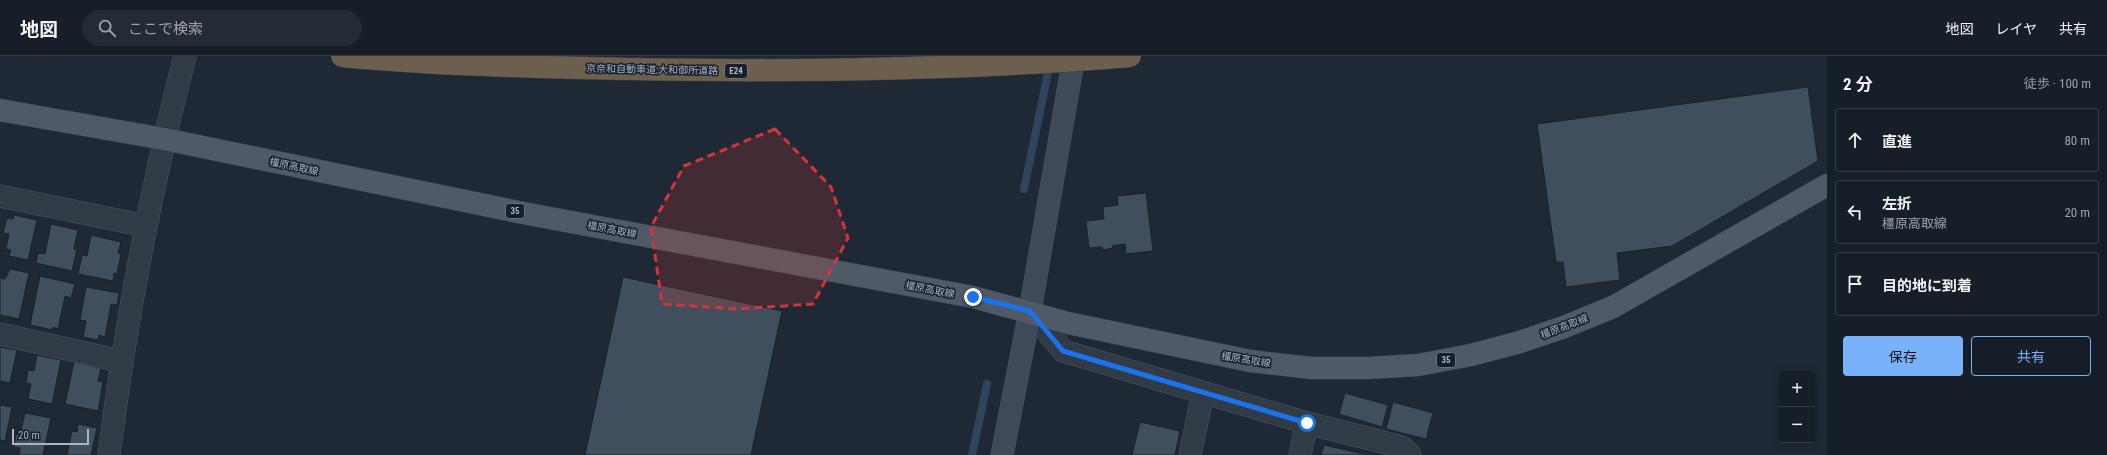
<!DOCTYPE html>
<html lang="ja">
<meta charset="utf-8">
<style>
:root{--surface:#161f28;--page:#232c34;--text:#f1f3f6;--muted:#9ea2a8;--line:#353d45;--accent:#79b1fa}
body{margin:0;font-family:"Roboto Condensed","Noto Sans JP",sans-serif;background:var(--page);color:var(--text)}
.controls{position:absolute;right:12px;bottom:12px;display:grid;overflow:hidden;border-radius:4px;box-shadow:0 2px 10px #0003}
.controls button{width:36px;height:36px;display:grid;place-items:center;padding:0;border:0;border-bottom:1px solid var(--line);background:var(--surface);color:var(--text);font:20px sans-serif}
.scale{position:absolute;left:12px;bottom:10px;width:77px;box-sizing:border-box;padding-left:4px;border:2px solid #abb5c3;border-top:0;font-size:11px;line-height:14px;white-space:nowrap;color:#abb5c3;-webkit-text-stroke:3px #17202a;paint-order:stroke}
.stop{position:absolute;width:12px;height:12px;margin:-9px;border:3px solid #1a73e8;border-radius:50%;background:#fff}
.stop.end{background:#1a73e8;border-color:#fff;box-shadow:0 1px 4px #0008}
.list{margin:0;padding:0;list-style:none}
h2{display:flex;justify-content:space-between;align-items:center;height:52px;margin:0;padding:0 16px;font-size:17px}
h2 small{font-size:13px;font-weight:400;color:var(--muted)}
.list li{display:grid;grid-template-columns:26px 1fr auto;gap:12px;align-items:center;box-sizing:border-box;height:64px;margin:0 8px 8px;padding:0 8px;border:1px solid var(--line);border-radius:4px}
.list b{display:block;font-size:15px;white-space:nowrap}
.list p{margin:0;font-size:13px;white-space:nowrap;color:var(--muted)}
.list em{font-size:13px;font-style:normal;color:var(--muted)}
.actions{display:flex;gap:8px;padding:12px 16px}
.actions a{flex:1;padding:9px 0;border:1px solid var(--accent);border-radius:4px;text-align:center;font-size:14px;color:var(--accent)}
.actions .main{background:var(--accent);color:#111}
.icon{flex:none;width:22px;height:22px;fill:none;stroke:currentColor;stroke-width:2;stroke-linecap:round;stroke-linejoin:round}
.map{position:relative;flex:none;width:1827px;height:399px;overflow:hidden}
header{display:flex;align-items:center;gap:24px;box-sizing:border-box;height:56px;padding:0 20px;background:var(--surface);border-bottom:1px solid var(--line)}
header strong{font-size:19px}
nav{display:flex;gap:22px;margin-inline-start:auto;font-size:14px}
.search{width:280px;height:36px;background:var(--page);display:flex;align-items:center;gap:10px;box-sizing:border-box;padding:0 14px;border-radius:22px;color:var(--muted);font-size:15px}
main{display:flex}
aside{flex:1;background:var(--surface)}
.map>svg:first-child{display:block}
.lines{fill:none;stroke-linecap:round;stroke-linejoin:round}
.stream{stroke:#30455d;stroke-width:8}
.building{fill:#414e5d;stroke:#19222c}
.street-casing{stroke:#4f5864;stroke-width:23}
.secondary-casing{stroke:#4f5864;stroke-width:23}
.primary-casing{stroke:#3b444f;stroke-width:23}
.street{stroke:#313b46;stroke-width:22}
.secondary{stroke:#3f4a59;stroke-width:22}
.primary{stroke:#4f5a66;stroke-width:22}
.highway-bridge-casing{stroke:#3c4550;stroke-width:23;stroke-linecap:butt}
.highway-bridge{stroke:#6c5f4e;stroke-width:22}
.route{stroke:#1a73e8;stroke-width:5}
.marked{fill:#d23638;fill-opacity:0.2;stroke:#d23638;stroke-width:3;stroke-dasharray:8 5;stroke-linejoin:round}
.labels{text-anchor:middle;stroke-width:3;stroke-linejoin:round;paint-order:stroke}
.shield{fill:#17202a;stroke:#7f8895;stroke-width:1}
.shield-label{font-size:9px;font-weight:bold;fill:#abb5c3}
.street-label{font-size:10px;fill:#abb5c3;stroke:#17202a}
</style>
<header>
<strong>地図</strong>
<div class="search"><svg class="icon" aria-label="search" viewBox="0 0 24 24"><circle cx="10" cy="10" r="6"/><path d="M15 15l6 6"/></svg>ここで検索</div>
<nav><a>地図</a><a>レイヤ</a><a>共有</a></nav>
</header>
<main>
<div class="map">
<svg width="1827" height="399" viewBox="0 0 1827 399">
<rect width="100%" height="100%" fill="#1e2935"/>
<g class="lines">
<g class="stream">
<polyline points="1024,133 1050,7"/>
<polyline points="972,399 987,328"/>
</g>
</g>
<g class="building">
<polygon points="1808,31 1818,105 1672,190 1617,197 1620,224 1566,231 1563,206 1556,206 1537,68"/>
<polygon points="1146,137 1153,195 1126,198 1125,188 1112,190 1113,192 1103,194 1102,191 1089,192 1086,165 1104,163 1103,151 1118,149 1117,140"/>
<polygon points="14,159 37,164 28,204 9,200 11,194 6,193 9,178 3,177 7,162 13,163"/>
<polygon points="51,168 78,174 74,193 77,193 72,215 36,207 38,197 45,198"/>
<polygon points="91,179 121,186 118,197 121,198 117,218 114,217 113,225 78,218 82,199 87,200"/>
<polygon points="10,213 29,217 19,263 0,259 0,222 5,223"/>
<polygon points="40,220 75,228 71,242 65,240 58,273 53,271 53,274 30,269"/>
<polygon points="623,221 782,255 751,399 585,399"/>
<polygon points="86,231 119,237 117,249 111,248 105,281 99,279 98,284 83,281 86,265 80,264"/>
<polygon points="0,291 17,294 10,327 1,325 0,331"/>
<polygon points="37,299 61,304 52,348 28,343 31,328 26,327 28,314 34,315"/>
<polygon points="74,306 101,312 98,325 103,326 98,355 65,348"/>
<polygon points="1345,337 1388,349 1382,371 1339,358"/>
<polygon points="1393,346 1433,357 1426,383 1386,373"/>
<polygon points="0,349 12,351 5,385 0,384"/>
<polygon points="25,357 51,362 43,399 19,399 20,392 14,391 16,378 20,379"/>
<polygon points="1140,366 1180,375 1175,399 1132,399"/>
<polygon points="78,368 97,372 91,399 67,399 72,375 77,376"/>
<polygon points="1324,389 1364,398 1364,399 1321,399"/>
</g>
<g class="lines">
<g class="street-casing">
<g id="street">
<polyline points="0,140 146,170"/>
<polyline points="1030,255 1063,295 1307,367 1402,391 1410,399"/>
<polyline points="0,278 121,305"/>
<path d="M109,399C126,264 151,131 185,0"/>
<polyline points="1190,399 1203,337"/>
<polyline points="1300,399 1307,367"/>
</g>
</g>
<g class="secondary-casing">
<polyline id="secondary" points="1002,399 1030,255 1074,0"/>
</g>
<g class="primary-casing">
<polyline id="primary" points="0,54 164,83 523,157 973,241 1068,267 1250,305 1311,312 1368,312 1418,309 1471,299 1520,286 1564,271 1613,251 1827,129"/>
</g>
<use href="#street" class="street"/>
<use href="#secondary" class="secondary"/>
<use href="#primary" class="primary"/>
<g class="highway-bridge-casing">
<path id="highway-bridge" d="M342,0C437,9 535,11 631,13C797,16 964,14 1130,0"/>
</g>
<use href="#highway-bridge" class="highway-bridge"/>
</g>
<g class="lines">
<polyline class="route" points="973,241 1030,255 1063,295 1307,367"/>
</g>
<path class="marked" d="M775,73L831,131L848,182L813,248L737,253L662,248L651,171L684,110Z"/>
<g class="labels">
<g class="shield">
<rect x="725" y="8" width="22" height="14" rx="3"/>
<rect x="506" y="148" width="18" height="14" rx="3"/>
<rect x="1437" y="297" width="18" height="14" rx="3"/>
</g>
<g class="shield-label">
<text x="736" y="18">E24</text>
<text x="515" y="158">35</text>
<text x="1446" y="307">35</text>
</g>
<g class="street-label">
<text transform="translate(652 13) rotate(1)" y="4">京奈和自動車道;大和御所道路</text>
<text transform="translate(294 110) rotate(12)" y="4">橿原高取線</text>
<text transform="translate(612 173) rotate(11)" y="4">橿原高取線</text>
<text transform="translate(930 233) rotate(11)" y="4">橿原高取線</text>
<text transform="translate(1564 270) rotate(-21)" y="4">橿原高取線</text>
<text transform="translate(1246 303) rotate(9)" y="4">橿原高取線</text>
</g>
</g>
</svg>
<div class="controls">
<button>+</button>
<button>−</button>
</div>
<div class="scale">20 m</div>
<div class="stop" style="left:1307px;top:367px"></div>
<div class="stop end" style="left:973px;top:241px"></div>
</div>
<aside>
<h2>2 分<small>徒歩 · 100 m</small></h2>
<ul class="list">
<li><svg class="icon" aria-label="ahead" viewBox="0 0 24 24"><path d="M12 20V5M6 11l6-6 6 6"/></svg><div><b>直進</b></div><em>80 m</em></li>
<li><svg class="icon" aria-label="left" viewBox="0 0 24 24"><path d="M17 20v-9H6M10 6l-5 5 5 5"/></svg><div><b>左折</b><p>橿原高取線</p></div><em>20 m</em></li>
<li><svg class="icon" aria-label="arrive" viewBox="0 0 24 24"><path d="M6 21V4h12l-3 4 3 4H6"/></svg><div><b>目的地に到着</b></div></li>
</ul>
<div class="actions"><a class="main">保存</a><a>共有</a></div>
</aside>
</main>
